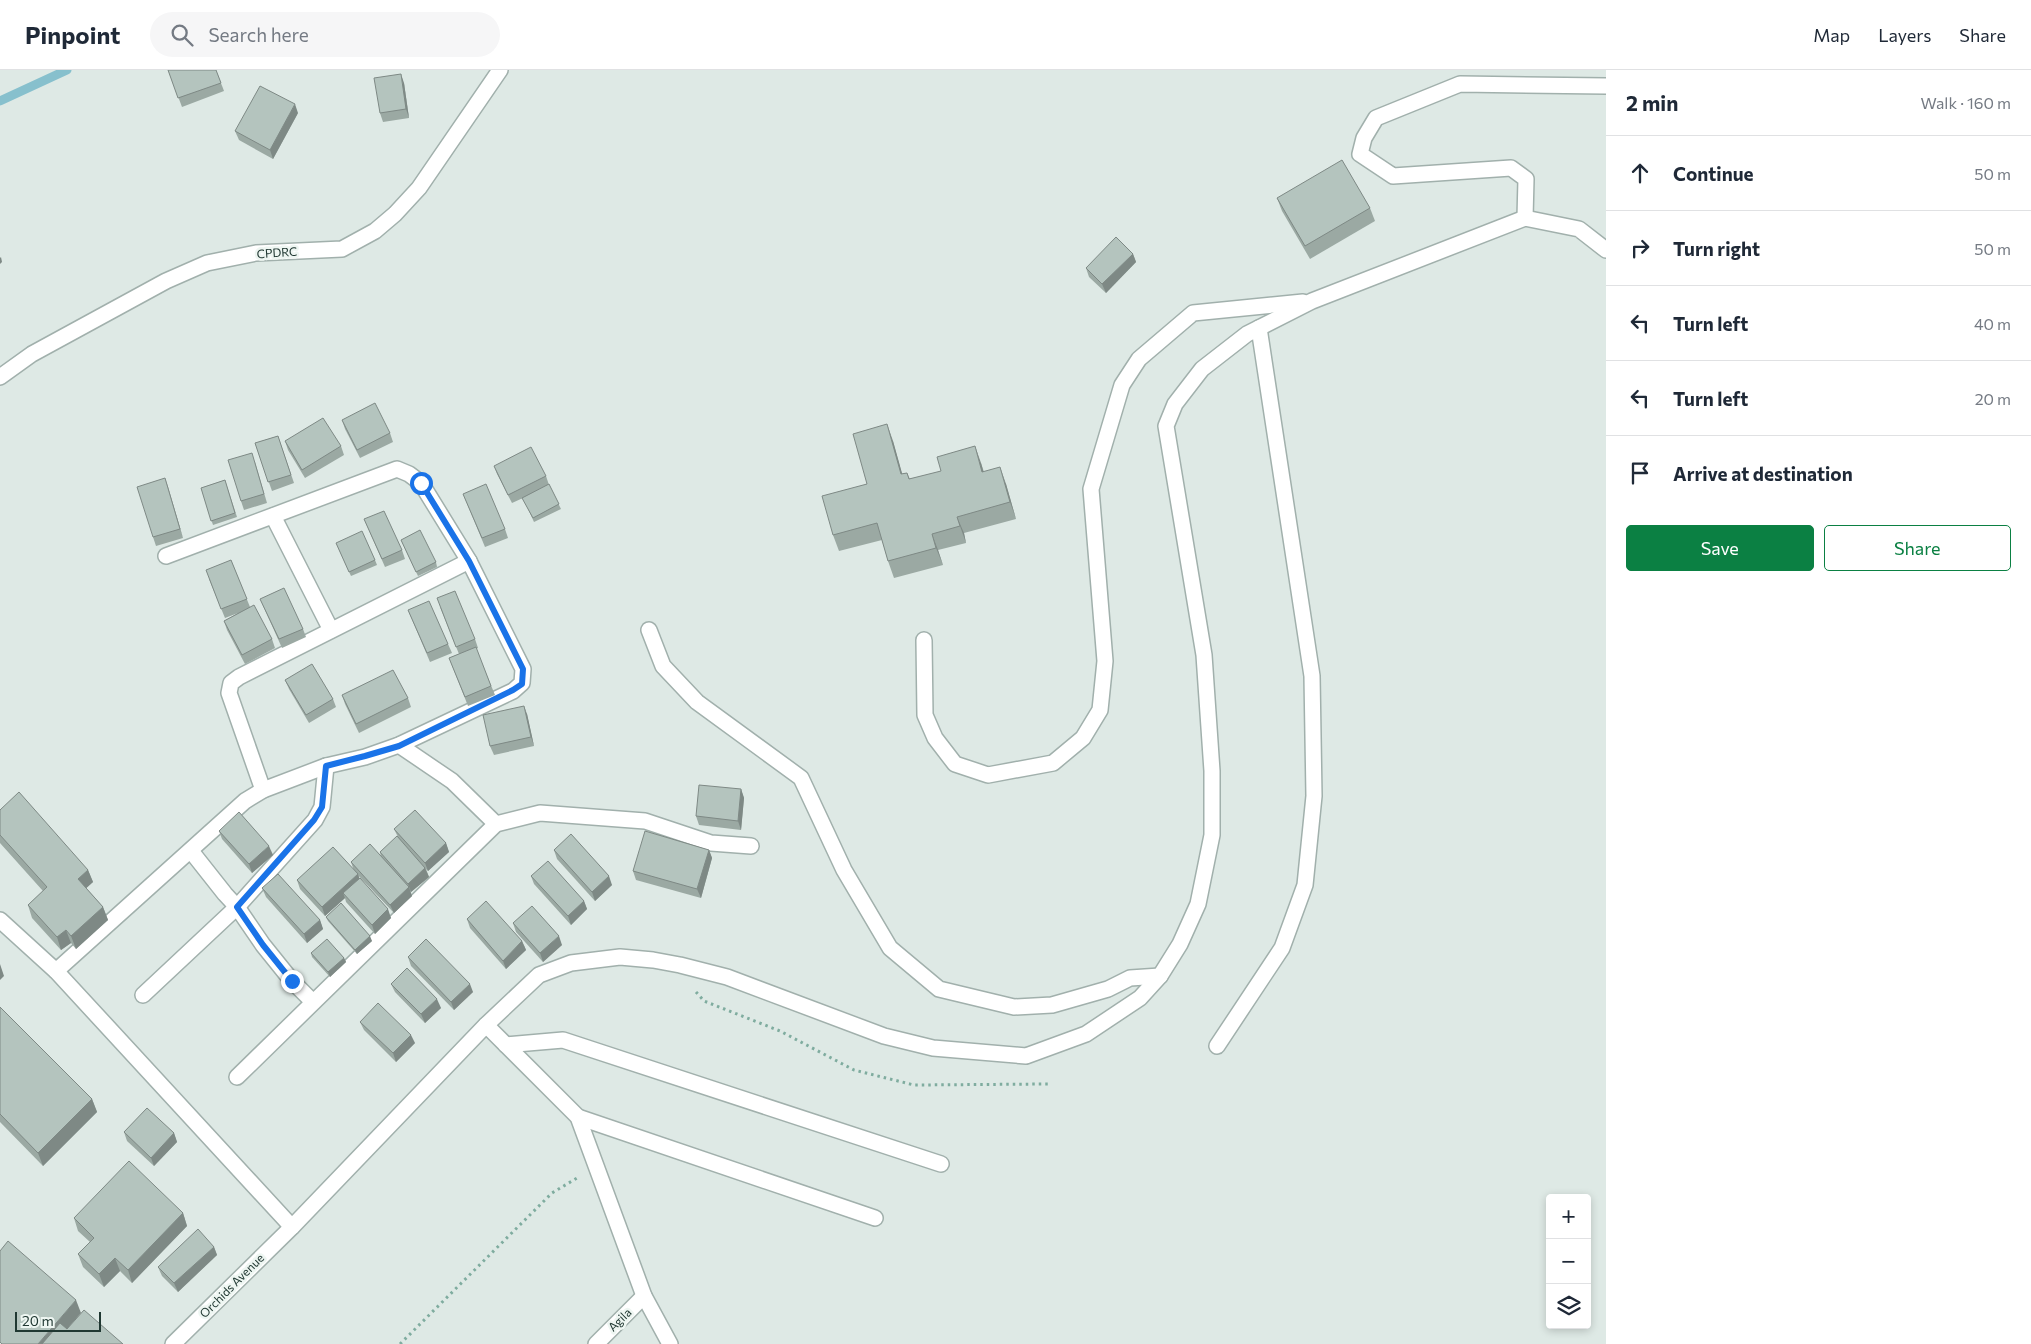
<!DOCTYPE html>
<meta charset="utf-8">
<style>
:root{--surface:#fff;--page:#f6f6f7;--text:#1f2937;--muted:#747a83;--line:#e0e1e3;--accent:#0b8043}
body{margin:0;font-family:Commissioner,sans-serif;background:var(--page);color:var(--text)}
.controls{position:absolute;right:15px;bottom:15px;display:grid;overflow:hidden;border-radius:5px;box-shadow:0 2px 8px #0003}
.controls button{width:45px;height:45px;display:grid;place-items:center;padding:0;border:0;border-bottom:1px solid var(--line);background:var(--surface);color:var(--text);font:25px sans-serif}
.scale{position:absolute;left:15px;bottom:12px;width:86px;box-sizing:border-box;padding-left:5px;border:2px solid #203832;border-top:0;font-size:14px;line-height:18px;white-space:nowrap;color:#203832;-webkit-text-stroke:4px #eef6f2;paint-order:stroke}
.stop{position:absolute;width:15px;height:15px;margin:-11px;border:4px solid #1a73e8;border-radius:50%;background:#fff}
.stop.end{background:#1a73e8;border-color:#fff;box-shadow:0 1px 5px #0008}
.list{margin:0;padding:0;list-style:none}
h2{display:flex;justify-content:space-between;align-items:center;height:65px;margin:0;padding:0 20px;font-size:21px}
h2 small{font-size:16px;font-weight:400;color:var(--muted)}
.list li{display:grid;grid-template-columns:32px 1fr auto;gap:15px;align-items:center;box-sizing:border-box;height:75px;padding:0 20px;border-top:1px solid var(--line)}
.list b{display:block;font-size:19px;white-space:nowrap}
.list em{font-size:16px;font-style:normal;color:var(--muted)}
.actions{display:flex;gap:10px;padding:15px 20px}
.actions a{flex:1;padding:11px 0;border:1px solid var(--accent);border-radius:5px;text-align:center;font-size:18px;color:var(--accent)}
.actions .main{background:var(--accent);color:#fff}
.icon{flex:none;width:28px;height:28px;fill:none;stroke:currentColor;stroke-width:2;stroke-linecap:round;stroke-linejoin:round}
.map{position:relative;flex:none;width:1606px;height:1274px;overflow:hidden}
header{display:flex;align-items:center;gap:30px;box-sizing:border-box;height:70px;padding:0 25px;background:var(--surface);border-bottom:1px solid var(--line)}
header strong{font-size:24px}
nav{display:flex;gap:28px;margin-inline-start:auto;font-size:18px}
.search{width:350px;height:45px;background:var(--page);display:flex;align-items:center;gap:12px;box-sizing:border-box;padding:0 18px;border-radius:28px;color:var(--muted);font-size:19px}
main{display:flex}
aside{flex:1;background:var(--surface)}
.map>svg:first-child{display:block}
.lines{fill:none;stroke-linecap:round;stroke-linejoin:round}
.stream{stroke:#87c0cd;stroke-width:9}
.minor-casing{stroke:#a1b0ac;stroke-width:18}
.path{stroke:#7fac9f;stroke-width:3;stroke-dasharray:2.5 4;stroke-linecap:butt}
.minor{stroke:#fff;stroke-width:15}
.wall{fill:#9ba9a3}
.shaded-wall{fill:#7e8985}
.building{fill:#b4c4be;stroke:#7e8985}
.route{stroke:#1a73e8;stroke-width:6}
.labels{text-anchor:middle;stroke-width:5;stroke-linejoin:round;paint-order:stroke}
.street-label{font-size:12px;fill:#203832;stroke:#eef6f2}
</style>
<header>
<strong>Pinpoint</strong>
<div class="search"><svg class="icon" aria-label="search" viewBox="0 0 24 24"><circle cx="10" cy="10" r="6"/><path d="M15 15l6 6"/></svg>Search here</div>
<nav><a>Map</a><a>Layers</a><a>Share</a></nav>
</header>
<main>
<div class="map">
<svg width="1606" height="1274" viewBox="0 0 1606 1274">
<rect width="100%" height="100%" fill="#dee9e5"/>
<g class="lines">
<polyline class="stream" points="0,31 67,0"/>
<g class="minor-casing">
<g id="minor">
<polyline points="1525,148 1526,109 1511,98 1393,106 1360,84 1364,68 1376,48 1460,14 1606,16"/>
<polyline points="0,307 32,284 166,211 207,193 256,183 342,179 375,161 395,144 419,118 500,0"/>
<polyline points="273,446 331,560"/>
<polyline points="649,560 663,596 697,632 801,708 844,800 890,878 939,919 1014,937 1052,935 1108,919 1130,908 1160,906"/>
<polyline points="924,570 925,645 935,668 955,694 988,705 1053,693 1083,668 1100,640 1105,591 1091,419 1122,315 1139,289 1193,243 1303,232"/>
<polyline points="399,675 452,711 496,754"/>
<polyline points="263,720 229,623 231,613 239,607 469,491"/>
<polyline points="191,781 225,824 237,837 263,875 292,911 313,932"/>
<polyline points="0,850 56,901 292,1157"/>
<polyline points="56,901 245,731 263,720 326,696 365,687 399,675 513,621 522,613 523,599 469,491 421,413 409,404 397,399 166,486"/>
<polyline points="143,925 237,837 315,750 322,737 326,696"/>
<polyline points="486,955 578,1047 644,1226 670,1274"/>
<polyline points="506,975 563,970 941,1094"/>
<polyline points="1217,976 1282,878 1305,815 1314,726 1312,606 1259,258"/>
<polyline points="237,1007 496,754 540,743 645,751 711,773 751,776"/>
<polyline points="578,1047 875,1148"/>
<polyline points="173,1274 292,1157 486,955 539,905 571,893 620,887 653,890 680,895 727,907 884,966 933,978 1026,986 1086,964 1140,928 1160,906 1180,874 1198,834 1212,765 1212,701 1204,585 1166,356 1175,334 1202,299 1247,264 1312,231 1525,148 1579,159 1606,180"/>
<polyline points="596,1274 644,1226"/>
</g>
</g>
<g class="path">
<polyline points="696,922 704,931 780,961 854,1000 914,1015 1049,1014"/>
<polyline points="400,1274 552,1123 577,1108"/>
</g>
<use href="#minor" class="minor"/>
</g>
<g class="wall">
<polygon points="168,0 216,0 224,21 182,37"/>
<polygon points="404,13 409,48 383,52 380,43"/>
<polygon points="298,43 273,89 239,70 235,61"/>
<polygon points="1277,128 1370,138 1375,151 1310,189 1282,141"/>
<polygon points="1133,184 1136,192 1106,223 1089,207 1086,198"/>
<polygon points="342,350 390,363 393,372 360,388 345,359"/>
<polygon points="278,366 294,413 272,421 255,373"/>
<polygon points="285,371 341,376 344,385 305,408 288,380"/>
<polygon points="893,371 902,404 907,403 910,409 981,393 984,402 1006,414 1016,449 964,463 966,473 938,480 943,495 894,508 888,491 882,470 839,481 833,465 867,414"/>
<polygon points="255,392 267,433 244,440 241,431"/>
<polygon points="494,396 546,406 549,415 561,439 534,452 523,428 512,433 497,404"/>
<polygon points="165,408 183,468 156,476 153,467"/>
<polygon points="225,410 237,447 213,455 201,418"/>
<polygon points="463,424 505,459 508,468 485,477"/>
<polygon points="364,449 402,480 405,489 385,497"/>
<polygon points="401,470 436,492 437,497 418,506"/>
<polygon points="336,473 375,490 377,495 351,506"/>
<polygon points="231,490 250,537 272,569 275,578 245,594 227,560 224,551 238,543 225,548 209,509"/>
<polygon points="260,529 303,559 306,567 282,578"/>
<polygon points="440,537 475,569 478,578 476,579 495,625 468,636 449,588 459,584"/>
<polygon points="408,540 448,574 452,583 430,592"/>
<polygon points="285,610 333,629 336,637 309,653 289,619"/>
<polygon points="342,625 408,628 411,637 359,663 345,634"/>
<polygon points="527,644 534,676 494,685 490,676"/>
<polygon points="741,719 744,728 741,760 699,755 696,746"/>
<polygon points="0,740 88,800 93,812 86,818 103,837 108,850 76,879 71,873 61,880 32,848 28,835 43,821 0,773"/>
<polygon points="394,759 446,773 449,782 428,801 426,799 429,807 411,822 410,821 412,826 394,843 354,801 351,792 381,787 380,782 398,767"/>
<polygon points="219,761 273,785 252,803 222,769"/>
<polygon points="554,780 612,815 595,831 557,789"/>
<polygon points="709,780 712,788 701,828 636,810 633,801"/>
<polygon points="358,804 359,809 391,848 375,864 346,832 345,828 325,846 300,819 297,810"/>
<polygon points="531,806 584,831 587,839 571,855 534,814"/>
<polygon points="262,818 320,850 323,859 307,873 266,827"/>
<polygon points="326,847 372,871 357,884 328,851"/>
<polygon points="467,849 522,871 526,880 506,899 470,858"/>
<polygon points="513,853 562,875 543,892 516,862"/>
<polygon points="311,883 344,888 346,892 330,907 312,887"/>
<polygon points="408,887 473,922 454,940 411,896"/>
<polygon points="391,914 441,938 425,953 395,922"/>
<polygon points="0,937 92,1029 97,1042 43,1096 0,1052"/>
<polygon points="360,952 415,973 396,992 364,960"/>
<polygon points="124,1062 174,1063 177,1072 154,1096 127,1071"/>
<polygon points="183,1143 187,1156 132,1213 120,1201 104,1217 83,1197 78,1184 90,1172 78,1161 74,1148"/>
<polygon points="214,1177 217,1185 178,1222 162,1206 158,1197"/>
</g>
<g class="shaded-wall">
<polygon points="401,4 404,13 409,48 406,39"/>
<polygon points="295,34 298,43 273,89 270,80"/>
<polygon points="1133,184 1136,192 1106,223 1102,214"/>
<polygon points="1,187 2,192 0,194 0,188"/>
<polygon points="887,354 893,371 907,421 901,404"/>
<polygon points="975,376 981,393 988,419 982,402"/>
<polygon points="1000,397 1006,414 1016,449 1010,432"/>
<polygon points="165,408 168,417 183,468 180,459"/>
<polygon points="957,447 964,463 966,473 960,456"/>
<polygon points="932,464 938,480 943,495 936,478"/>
<polygon points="524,636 527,644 534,676 531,667"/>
<polygon points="741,719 744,728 741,760 738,751"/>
<polygon points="446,773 449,782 428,801 425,793"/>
<polygon points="269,776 273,785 252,803 249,794"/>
<polygon points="709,780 712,788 701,828 697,819"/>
<polygon points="425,798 429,807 411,822 408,814"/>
<polygon points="88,800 93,812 82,822 78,809"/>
<polygon points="358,804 361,813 343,823 345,828 325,846 322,837"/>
<polygon points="609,806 612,815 595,831 592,822"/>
<polygon points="409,817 412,826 394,843 390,835"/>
<polygon points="584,831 587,839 571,855 568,846"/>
<polygon points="103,837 108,850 76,879 71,866"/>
<polygon points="388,839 391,848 375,864 372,855"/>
<polygon points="320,850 323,859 307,873 304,864"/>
<polygon points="66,860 71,873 61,880 57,867"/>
<polygon points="370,866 372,871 357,884 355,880"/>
<polygon points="559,866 562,875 543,892 540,883"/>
<polygon points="522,871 526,880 506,899 503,891"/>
<polygon points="344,888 346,892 330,907 328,902"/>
<polygon points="0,894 4,906 0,910"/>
<polygon points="470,914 473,922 454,940 451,932"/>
<polygon points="437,929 441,938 425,953 421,944"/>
<polygon points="411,965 415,973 396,992 393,983"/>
<polygon points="92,1029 97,1042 43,1096 38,1083"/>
<polygon points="174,1063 177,1072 154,1096 151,1088"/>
<polygon points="183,1143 187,1156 132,1213 128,1200"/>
<polygon points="214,1177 217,1185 178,1222 174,1213"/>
<polygon points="115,1188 120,1201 104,1217 99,1204"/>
<polygon points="76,1230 81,1243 54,1274 38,1274"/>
</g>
<g class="building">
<polygon points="168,0 216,0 221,13 178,28"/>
<polygon points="401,4 406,39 380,43 374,8"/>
<polygon points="260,16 295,34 270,80 235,61"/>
<polygon points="1342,90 1370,138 1305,176 1277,128"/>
<polygon points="1116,167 1133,184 1102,214 1086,198"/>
<polygon points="375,333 390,363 357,380 342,350"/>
<polygon points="323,348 341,376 302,400 285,371"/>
<polygon points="887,354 901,404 907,403 909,409 941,401 937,387 975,376 982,402 1000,397 1010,432 957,447 960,456 932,464 936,478 888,491 877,453 833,465 822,426 867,414 853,364"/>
<polygon points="278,366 291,405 268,412 255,373"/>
<polygon points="531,377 546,406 508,425 494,396"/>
<polygon points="252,383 264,424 241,431 228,390"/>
<polygon points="165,408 180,459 153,467 137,417"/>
<polygon points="225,410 235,443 211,451 201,418"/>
<polygon points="486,414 505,459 482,468 463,424"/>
<polygon points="549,414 559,434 533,448 522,428"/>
<polygon points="384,441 402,480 382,489 364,449"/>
<polygon points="420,460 436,492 416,502 401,470"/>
<polygon points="362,461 375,490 349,502 336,473"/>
<polygon points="231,490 247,529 221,539 206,500"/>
<polygon points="284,518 303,559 279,569 260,529"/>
<polygon points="455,521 475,569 456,577 437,528"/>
<polygon points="429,531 448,574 427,583 408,540"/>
<polygon points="254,535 272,569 242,585 224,551"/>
<polygon points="476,577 491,616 465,627 449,588"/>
<polygon points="312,594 333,629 306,645 285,610"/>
<polygon points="393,600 408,628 356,654 342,625"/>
<polygon points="524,636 531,667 490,676 483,645"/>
<polygon points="699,715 741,719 738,751 696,746"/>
<polygon points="19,722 88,800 78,809 103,837 71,866 66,860 57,867 28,835 47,817 0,765 0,740"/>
<polygon points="415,740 446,773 425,793 394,759"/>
<polygon points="239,742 269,776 249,794 219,761"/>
<polygon points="645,761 709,780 697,819 633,801"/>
<polygon points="571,764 609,806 592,822 554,780"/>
<polygon points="397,766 425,798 408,814 380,782"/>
<polygon points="370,774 409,817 390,835 351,792"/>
<polygon points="333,777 358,804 322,837 297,810"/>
<polygon points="548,791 584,831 568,846 531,806"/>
<polygon points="278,804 320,850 304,864 262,818"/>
<polygon points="360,808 388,839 372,855 343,823"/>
<polygon points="486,831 522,871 503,891 467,849"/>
<polygon points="341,833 370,866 355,880 326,847"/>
<polygon points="532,836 559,866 540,883 513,853"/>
<polygon points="327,869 344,888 328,902 311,883"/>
<polygon points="426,869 470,914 451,932 408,887"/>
<polygon points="407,898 437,929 421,944 391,914"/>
<polygon points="378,933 411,965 393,983 360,952"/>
<polygon points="0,937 92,1029 38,1083 0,1044"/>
<polygon points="147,1038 174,1063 151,1088 124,1062"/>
<polygon points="129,1091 183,1143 128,1200 115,1188 99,1204 78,1184 94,1168 74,1148"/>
<polygon points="198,1159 214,1177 174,1213 158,1197"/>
<polygon points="8,1171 76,1230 38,1274 2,1274 0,1272 0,1181"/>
<polygon points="84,1240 123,1274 42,1274 60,1253 67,1259"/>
</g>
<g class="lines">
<polyline class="route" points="292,911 263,875 237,837 314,750 322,737 326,696 365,686 399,676 513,620 522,614 523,599 469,491 421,413"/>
</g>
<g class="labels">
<g class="street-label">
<text transform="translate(277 183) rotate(-4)" y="4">CPDRC</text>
<text transform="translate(232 1216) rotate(-45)" y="4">Orchids Avenue</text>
<text transform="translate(620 1250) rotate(-45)" y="4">Agila</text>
</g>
</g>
</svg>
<div class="controls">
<button>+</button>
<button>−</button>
<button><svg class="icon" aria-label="layers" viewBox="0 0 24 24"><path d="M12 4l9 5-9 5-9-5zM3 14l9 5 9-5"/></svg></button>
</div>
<div class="scale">20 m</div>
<div class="stop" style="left:421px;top:413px"></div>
<div class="stop end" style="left:292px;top:911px"></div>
</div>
<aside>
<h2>2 min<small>Walk · 160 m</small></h2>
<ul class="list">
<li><svg class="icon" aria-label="ahead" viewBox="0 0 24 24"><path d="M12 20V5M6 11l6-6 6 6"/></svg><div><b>Continue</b></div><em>50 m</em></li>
<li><svg class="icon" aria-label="right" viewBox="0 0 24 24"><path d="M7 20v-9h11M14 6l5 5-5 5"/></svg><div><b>Turn right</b></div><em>50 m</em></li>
<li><svg class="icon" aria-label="left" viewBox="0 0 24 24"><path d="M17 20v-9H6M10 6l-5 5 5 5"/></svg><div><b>Turn left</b></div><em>40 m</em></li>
<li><svg class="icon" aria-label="left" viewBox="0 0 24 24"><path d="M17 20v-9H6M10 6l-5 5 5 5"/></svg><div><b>Turn left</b></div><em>20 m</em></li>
<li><svg class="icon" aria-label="arrive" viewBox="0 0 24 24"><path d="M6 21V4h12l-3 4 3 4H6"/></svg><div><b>Arrive at destination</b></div></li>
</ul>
<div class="actions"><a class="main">Save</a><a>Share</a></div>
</aside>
</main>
